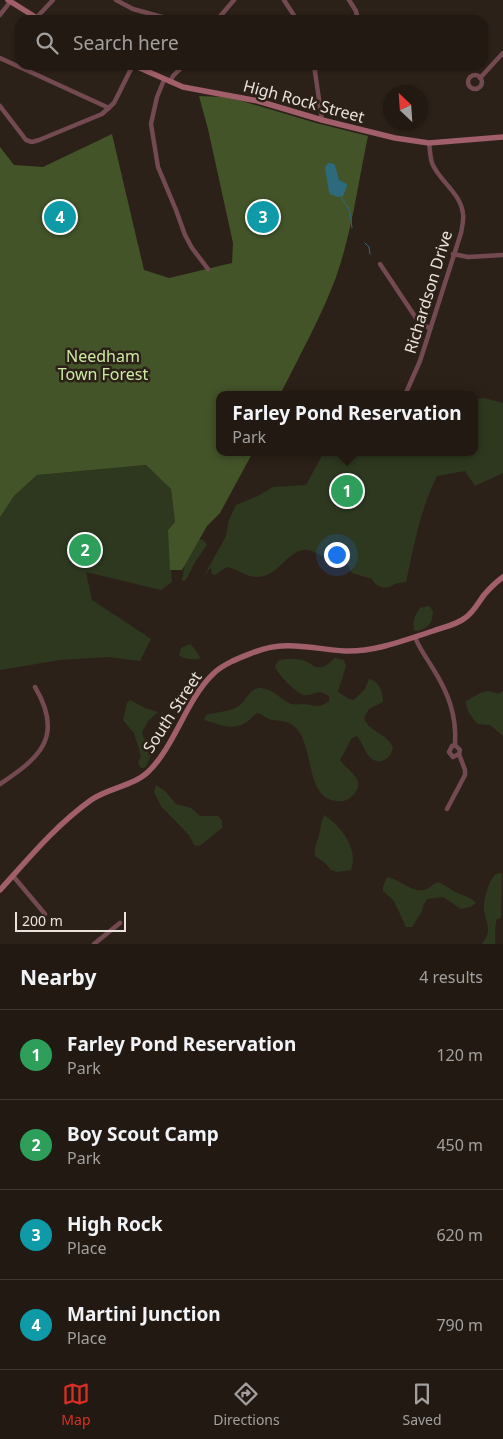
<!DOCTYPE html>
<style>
:root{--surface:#211912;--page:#2d2620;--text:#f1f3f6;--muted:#a2a09f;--line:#3e3832;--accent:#d93025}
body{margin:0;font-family:"Noto Sans",sans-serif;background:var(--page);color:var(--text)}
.compass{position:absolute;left:383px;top:85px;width:45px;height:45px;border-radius:50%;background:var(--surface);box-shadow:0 1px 4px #0004;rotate:335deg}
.scale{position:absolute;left:15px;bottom:12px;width:111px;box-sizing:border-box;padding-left:5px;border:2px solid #eae3dd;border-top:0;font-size:14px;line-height:18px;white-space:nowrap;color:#eae3dd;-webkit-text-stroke:4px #2c2118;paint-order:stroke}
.you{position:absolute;left:336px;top:554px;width:18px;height:18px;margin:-12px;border:4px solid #fff;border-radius:50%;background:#1a73e8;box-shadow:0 0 0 8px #1a73e833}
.badge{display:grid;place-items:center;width:32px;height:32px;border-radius:50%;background:var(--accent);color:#fff;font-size:16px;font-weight:700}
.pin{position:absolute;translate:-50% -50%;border:2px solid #fff;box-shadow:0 1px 5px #0006}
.popup{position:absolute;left:216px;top:391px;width:262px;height:65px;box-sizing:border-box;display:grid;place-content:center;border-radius:10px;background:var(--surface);filter:drop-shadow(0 1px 4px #0005);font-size:16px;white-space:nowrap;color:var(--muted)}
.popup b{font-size:19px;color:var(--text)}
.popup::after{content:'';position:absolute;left:50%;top:100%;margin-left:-10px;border:10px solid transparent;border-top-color:var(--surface)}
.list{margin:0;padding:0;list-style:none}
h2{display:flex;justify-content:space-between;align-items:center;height:65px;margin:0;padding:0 20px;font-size:21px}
h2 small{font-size:16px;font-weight:400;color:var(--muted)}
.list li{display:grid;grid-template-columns:32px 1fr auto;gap:15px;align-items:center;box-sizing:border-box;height:90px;padding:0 20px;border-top:1px solid var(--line)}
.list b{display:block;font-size:19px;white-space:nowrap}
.list p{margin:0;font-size:16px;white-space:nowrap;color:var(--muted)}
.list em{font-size:16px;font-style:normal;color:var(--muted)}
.icon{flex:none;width:28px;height:28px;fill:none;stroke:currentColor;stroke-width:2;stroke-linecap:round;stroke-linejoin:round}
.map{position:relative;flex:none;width:503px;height:944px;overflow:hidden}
.search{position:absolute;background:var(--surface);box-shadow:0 1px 4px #0004;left:15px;right:15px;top:15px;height:55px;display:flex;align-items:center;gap:12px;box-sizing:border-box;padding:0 18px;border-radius:15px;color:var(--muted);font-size:19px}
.sheet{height:425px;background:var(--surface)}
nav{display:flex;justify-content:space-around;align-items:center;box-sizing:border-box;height:70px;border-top:1px solid var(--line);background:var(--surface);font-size:14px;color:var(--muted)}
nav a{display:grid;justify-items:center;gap:2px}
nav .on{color:var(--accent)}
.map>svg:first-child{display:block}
.green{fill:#2e381f}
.forest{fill:#445429}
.water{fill:#2e6a7d}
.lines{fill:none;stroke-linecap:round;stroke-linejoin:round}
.stream{stroke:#2e6a7d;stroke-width:1}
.street{stroke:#744a52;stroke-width:4.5}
.secondary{stroke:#a15f6b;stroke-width:5.5}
.labels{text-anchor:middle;stroke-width:5;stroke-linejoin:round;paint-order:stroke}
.street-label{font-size:16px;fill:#eae3dd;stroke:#2c2118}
.park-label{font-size:16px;fill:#cdeaa3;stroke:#2c2118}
</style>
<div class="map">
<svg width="503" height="944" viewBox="0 0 503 944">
<rect width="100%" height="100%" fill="#2c2118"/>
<g class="green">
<path d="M484,398L503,403V473L475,486L465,471L437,476C420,510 414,546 406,582L398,583L386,588C379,587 375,585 372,579L352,573L340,551L329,558C321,557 312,548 303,550C284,554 278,577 257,577C246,577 238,569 227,567L215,575L212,574L211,567L204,576L226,536L229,520L236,505L258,496L273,487L306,485L324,452H474L475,399Z"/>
<polygon points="146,465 171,489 175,522 168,530 203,540 207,545 195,562 187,578 184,581 182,580 185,564 170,557 172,582 161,590 86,572 92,600 151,639 140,661 108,657 60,660 0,670 0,516 14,496 37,475"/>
<path d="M429,606L433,611C433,623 428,629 416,631L414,630C412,622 415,615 420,608Z"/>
<path d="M190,644L195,649L200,657L199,659C193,660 183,659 179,655L181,648Z"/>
<path d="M335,658L344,660L346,666L338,692L349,699L354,700L365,689L369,679C378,680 384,693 383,702L369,709L364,718C369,733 390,734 393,749C391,754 388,759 382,761C367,764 364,744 357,736L352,738L340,760C347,770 367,780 354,794C349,800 344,802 337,801C304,799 315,743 294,726C286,720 280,721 272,720C267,719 263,715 258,713C252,715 251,720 245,723C231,731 219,724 204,720L206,715C216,712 231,712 240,705C247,699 250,688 260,688C275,689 280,700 292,704C295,705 300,704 304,704C314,705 320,709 329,701V696L321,692C315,692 310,696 304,695C296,693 277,674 275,666L278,661C285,658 299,658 307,662C312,664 315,669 322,667C327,666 331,661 335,658Z"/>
<path d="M488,691L499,694L503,691V736L490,725L478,724C472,718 466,710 466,701C471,698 483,691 488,691Z"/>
<polygon points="130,700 145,708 158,712 148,721 142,732 143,737 153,749 147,765 144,768 141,768 138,763 141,756 134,733 123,720 127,703"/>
<polygon points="156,785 165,791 176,804 191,808 200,816 218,816 222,821 222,828 201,845 199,846 194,845 189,835 161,806 154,792"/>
<path d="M324,815C341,826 359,849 351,870L337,872L331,870L325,863L315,856C314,847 317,843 319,835C321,828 321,822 324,815Z"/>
<path d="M502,873L501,918L497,919C494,926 496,936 495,944H482C495,928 483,920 484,905C484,899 490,878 495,875C495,874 501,873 502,873Z"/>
<path d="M387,877C399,879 411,892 423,890C428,890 432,885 437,882C445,884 448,888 455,892C463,896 470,896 476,903L470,907L461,909L443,897L427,899L424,904L421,913L412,927H406L394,901L383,891V887Z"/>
</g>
<path class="forest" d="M199,96L223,97L242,101L316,123L368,136C358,183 352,232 336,277C321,318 299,356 280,395H220V452H253L220,513L207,526L182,570H170L168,530L175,522L171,489L146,465L37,475L14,496L0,517V147L14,165L43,167L112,134L144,270L169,278L232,263L233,243L208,129Z"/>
<polygon class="water" points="328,163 331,163 335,165 339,180 347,184 347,186 343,196 338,197 330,194 329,192 325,168"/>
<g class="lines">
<g class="stream">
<path d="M341,197C343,201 346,203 348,207C351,214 351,221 352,228"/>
<polyline points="365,243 369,247 370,254"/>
</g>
<g class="street">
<polyline points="116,0 133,9 173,20"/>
<polyline points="284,0 297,20"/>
<polyline points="349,0 356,11 358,20"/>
<polyline points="0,15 10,2"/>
<polyline points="36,18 53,0"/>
<polyline points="217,20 234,0"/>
<polyline points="0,58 109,108"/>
<polyline points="314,65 322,120"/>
<polyline points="315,69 325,65"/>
<circle cx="475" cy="82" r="7"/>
<polyline points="480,78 503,53"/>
<polyline points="164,80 157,97 151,124 158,167 176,210 185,235 192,248 208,269"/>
<polyline points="170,82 173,76 184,65"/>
<polyline points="0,106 26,140 32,142 39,140 102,114 114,103 133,65"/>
<polyline points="453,254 468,257 503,255"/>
<polyline points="380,264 416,318 430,329"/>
<path d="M405,395L420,361L461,233C462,227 464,220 463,214C461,193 439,181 432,163C430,156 430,150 429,143"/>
<path d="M415,637C419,648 426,657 432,667C448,692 457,715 455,745L452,746L449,752L453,757L459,754L460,750L455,745"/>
<path d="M0,784C41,757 64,736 35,687"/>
<polyline points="447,809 465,775 465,770 459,754"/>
<polyline points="13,876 45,914"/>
<polyline points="94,944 120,923"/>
</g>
<g class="secondary">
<polyline points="8,0 40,20"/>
<polyline points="133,65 183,87 258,101 322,120 395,138 429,143 503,137"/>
<path d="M0,890C29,858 55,826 91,800C108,788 133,786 148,772C175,746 186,700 213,674C223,664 239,658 252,653C285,639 312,649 345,651C375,652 405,640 433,631C444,627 456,625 465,618C473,613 478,603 484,595C490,588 496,582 503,577"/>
</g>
</g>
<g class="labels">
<g class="street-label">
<text transform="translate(304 101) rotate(15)" y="6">High Rock Street</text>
<text transform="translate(428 292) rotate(-73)" y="6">Richardson Drive</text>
<text transform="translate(172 712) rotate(-57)" y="6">South Street</text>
</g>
<g class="park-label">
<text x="103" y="362">Needham<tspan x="103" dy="18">Town Forest</tspan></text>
</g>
</g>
</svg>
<svg class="compass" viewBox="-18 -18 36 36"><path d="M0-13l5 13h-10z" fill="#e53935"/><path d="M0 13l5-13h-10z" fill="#a2a09f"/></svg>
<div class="scale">200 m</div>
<div class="you"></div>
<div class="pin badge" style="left:347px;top:491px;background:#2e9e5b">1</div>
<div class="popup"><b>Farley Pond Reservation</b>Park</div>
<div class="pin badge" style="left:85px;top:550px;background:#2e9e5b">2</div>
<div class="pin badge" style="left:263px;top:217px;background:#0f9aa8">3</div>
<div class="pin badge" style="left:60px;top:217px;background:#0f9aa8">4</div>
<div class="search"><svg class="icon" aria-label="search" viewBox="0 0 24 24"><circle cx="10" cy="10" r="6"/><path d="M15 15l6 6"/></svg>Search here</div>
</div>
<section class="sheet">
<h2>Nearby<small>4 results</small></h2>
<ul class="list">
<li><span class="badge" style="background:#2e9e5b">1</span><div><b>Farley Pond Reservation</b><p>Park</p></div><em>120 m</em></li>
<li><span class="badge" style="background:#2e9e5b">2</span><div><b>Boy Scout Camp</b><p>Park</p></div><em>450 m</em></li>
<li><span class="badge" style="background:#0f9aa8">3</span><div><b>High Rock</b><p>Place</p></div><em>620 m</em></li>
<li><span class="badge" style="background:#0f9aa8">4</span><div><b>Martini Junction</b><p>Place</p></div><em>790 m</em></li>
</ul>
</section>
<nav>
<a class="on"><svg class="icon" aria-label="map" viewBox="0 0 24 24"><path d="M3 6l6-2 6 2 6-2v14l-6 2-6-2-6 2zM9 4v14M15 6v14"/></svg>Map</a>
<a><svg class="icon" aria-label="directions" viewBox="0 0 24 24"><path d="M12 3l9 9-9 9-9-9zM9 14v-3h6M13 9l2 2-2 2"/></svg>Directions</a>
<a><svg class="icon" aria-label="saved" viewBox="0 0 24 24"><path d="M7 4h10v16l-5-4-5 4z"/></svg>Saved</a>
</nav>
